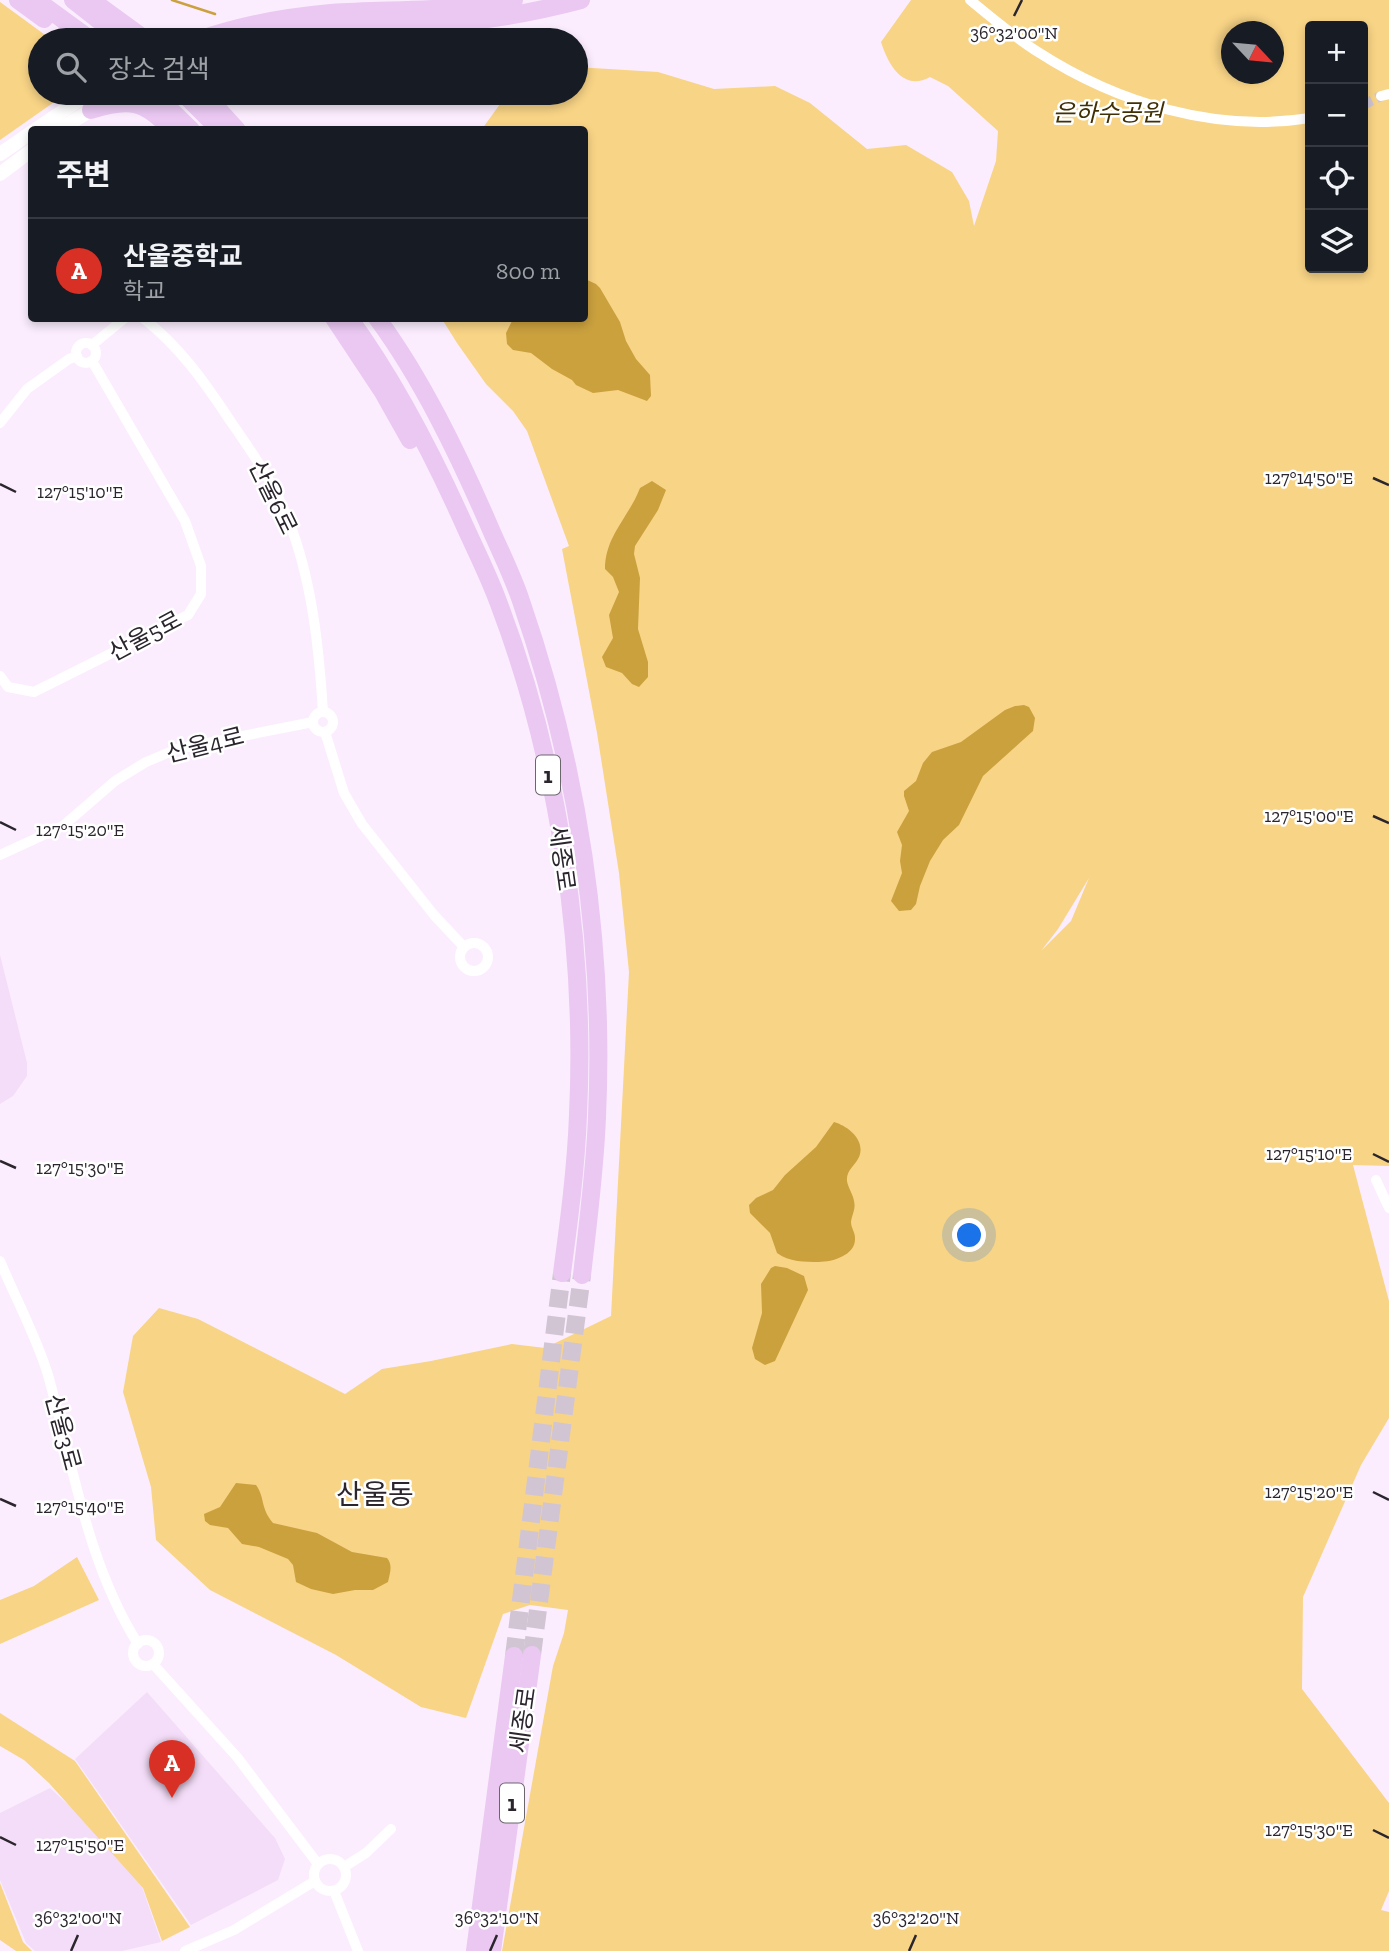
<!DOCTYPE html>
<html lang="ko">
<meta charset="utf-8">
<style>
:root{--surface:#171b24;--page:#20242c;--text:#f1f3f6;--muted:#9ea1a6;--line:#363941;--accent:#d93025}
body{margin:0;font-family:"Zilla Slab","Noto Sans KR",serif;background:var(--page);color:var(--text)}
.controls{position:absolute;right:21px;top:21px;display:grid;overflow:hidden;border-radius:7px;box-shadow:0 4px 10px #0003}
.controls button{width:63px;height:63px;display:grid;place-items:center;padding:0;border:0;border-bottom:2px solid var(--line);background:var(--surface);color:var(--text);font:35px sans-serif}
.compass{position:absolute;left:1221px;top:21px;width:63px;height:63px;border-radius:50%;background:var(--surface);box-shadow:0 4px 10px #0003;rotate:116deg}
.you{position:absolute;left:970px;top:1236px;width:24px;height:24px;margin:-18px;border:5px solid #fff;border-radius:50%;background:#1a73e8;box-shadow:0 0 0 10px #1a73e833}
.badge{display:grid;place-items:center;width:46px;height:46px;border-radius:50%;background:var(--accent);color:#fff;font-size:23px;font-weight:700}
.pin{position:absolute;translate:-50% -58px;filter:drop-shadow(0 2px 4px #0008)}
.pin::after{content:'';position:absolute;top:37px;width:24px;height:21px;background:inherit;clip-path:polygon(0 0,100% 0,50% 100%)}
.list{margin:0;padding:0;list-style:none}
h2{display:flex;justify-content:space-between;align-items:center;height:91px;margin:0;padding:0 28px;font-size:30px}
h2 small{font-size:23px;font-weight:400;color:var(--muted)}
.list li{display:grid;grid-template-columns:46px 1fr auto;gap:21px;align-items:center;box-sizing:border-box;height:105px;padding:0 28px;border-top:2px solid var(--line)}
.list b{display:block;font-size:26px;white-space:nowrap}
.list p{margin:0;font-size:23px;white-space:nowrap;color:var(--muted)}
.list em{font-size:23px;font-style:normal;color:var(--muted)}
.icon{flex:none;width:38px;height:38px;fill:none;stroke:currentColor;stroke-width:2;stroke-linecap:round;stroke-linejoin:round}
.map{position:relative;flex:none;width:1389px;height:1951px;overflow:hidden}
.search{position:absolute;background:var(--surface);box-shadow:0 4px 10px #0003;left:28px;top:28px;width:560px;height:77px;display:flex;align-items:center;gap:18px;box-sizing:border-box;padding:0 24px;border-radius:38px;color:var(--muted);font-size:26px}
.panel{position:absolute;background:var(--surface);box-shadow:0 4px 10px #0003;left:28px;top:126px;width:560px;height:196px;border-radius:7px}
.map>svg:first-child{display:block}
.built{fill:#f4ddf8}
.green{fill:#f8d486;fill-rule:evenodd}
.water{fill:#cba13e}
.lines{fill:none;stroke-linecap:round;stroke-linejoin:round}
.stream{stroke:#cba13e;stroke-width:2.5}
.street-tunnel{stroke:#d1c5d4;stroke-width:10;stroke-dasharray:10 5;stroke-linecap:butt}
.highway-tunnel{stroke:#d1c5d4;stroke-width:18;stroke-dasharray:18 9;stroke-linecap:butt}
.street{stroke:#fff;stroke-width:10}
.secondary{stroke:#fff;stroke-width:14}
.highway{stroke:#eac8f2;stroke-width:18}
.ticks{fill:none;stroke:#2b252d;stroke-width:2.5}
.labels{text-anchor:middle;stroke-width:5;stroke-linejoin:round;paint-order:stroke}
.shield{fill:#fff;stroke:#6b666c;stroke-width:2}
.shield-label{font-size:23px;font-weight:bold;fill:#2b252d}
.park-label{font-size:24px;font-style:italic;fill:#413004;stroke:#fff}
.street-label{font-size:24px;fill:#2b252d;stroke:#fff}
.quarter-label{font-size:28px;fill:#2b252d;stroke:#fff}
.ticks-label{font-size:18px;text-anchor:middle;fill:#2b252d;stroke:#fff;stroke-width:5;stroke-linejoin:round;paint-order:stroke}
</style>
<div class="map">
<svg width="1389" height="1951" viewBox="0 0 1389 1951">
<rect width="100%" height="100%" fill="#fbedfe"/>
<g class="built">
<polygon points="0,955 27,1063 27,1076 13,1096 0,1104"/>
<polygon points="147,1692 275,1838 285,1859 278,1880 191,1925 75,1759"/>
<polygon points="50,1788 87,1822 142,1887 161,1942 122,1951 35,1951 26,1943 0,1880 0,1813"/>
</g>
<g class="green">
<path d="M911,0H1389V1166L1353,1165L1389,1301V1418L1361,1465L1303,1597L1302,1689L1389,1803V1891L1381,1910L1389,1912V1951H502L553,1666L564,1633L568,1610L530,1605L503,1614L466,1718L421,1707L336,1655L210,1590L156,1540L151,1487L123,1392L133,1336L159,1308L198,1319L345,1394L382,1369L431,1361L512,1344L545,1348L611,1316L629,972L619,873L597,733L562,549L569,546L527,431L513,411L486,384L457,343L442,319L584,318V130L482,129L508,93H576V67L658,72L714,89L775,86L810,103L867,149L906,145L952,172L969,201L974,226L996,161L998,131L948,86L930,77C903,92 888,64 881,42ZM1310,26H1363V268H1310ZM1232,32H1274V74H1232ZM1089,878L1071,921L1041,951L1058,929Z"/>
<polygon points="0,2 52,40 40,40 40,93 67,93 0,140"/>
<polygon points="77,1557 99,1600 0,1644 0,1600 34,1586"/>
<polygon points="0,1713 75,1761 190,1927 162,1941 143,1888 49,1783 24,1760 0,1746"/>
<polygon points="0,1883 23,1942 32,1951 16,1951 0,1940"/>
</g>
<g class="water">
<polygon points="585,279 596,284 600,288 620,322 626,341 636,359 650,375 651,396 647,401 618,390 593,393 576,385 572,380 552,369 531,353 513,350 507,344 506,333 513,319 584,318"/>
<path d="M652,481L666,490L658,510L635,546L634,554L640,578L638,629L648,662V677L639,687L632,684L622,673L606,667L602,657L613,638L609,615L619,592L613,577L605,569C605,536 629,517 640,488Z"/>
<polygon points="1024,705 1029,707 1035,718 1033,731 983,776 959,825 943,840 930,861 920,886 916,904 911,910 899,911 891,901 902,873 900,861 902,845 897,832 909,811 904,796 904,791 916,781 923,763 932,752 961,742 1005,710 1015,706"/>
<path d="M834,1122C848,1126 866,1140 859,1157C855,1166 846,1170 847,1181C848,1188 853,1194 854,1201C856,1209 852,1214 851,1222C851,1228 855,1232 855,1238C856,1255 833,1262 819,1262C805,1262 789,1262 777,1253L770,1233L750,1213L749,1205L756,1198L773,1190L785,1175L816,1147Z"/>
<polygon points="775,1266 787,1268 804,1276 808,1290 775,1361 765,1365 755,1359 752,1348 762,1313 761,1284 771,1268"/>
<path d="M236,1483L256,1485C265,1497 260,1508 273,1523L317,1533L352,1552L387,1558C393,1565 390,1573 388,1582L373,1590H355L333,1594L311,1589L296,1582L293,1565L288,1559L259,1547L242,1544L228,1528L210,1525L205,1521L204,1514L220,1507Z"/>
</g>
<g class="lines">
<polyline class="stream" points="172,0 215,14"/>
<polyline class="street-tunnel" points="1363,105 1381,96"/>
<g class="highway-tunnel">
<polyline points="532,1655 582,1275"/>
<polyline points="514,1656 562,1273"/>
</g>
<g class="street">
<path d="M970,0C992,18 1014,37 1038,52C1117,103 1216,133 1310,118"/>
<polyline points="1381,96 1389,94"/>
<path d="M143,318C179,346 204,381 229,419C251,451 274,483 288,519C312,579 319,648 323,712"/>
<circle cx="86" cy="353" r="10"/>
<polyline points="92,345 125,318"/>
<polyline points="0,423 27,389 69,359 77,356"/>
<polyline points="0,676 8,687 34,692 188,615 201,594 201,566 185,521 92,361"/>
<circle cx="323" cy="722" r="10"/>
<polyline points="325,732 344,793 362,824 434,915 464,947"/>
<polyline points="0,855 63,826 115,781 146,762 177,749 313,722"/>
<circle cx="474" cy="957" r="14"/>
<polyline points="1376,1180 1389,1208"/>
<path d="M0,1261C15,1297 37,1338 48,1375C73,1465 87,1563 138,1644"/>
<circle cx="146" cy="1653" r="13"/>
<polyline points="153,1664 237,1757 318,1864"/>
<circle cx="330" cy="1875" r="16"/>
<polyline points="344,1867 366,1853 391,1829"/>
<polyline points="334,1891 358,1951"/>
<polyline points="185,1951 234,1930 315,1881"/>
</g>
<g class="secondary">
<polyline points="35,130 85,96"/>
<polyline points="59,130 91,110"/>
<polyline points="0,154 32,132"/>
<polyline points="0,174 32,150"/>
</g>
<g class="highway">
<polyline points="18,0 44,19"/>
<polyline points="36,0 91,40"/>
<polyline points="73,0 124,40"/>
<polyline points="91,0 146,40"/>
<path d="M199,40C240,25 287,17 331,13C392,9 453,12 514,0"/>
<path d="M269,40C322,25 379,28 434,25C485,21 532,13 581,0"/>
<polyline points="153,93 191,130"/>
<polyline points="183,93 220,130"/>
<polyline points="206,93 217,108 237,130"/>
<polyline points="85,96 92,93"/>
<path d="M91,110C129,98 144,100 172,130"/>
<polyline points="334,318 383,392 410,440"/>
<path d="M349,318C395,381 431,451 463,522C475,549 489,576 499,604C559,762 586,947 578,1115C576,1168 569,1221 562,1273"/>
<path d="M377,318C422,379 458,454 488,523C499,549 512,574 521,601C578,766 605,942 597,1117C595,1170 588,1222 582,1275"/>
<polyline points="475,1951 514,1656"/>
<polyline points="492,1951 532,1655"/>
</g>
</g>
<path class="ticks" d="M1014,16L1022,0M1373,478L1389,485M0,484L16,492M1373,816L1389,823M0,822L16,830M1373,1154L1389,1162M0,1161L16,1168M1373,1492L1389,1500M0,1499L16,1506M1373,1830L1389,1838M0,1837L16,1845M71,1951L78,1935M490,1951L497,1935M909,1951L916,1935"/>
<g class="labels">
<g class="shield">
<rect x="536" y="755.5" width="24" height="39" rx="5"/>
<rect x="500" y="1783.5" width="24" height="39" rx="5"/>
</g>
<g class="shield-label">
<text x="548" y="783">1</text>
<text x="512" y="1811">1</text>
</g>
<g class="park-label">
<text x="1108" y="121">은하수공원</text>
</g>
<g class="street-label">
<text transform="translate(273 497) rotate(64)" y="8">산울6로</text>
<text transform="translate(145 636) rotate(-28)" y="8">산울5로</text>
<text transform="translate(205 745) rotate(-14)" y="8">산울4로</text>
<text transform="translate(562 858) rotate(82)" y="8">세종로</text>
<text transform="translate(63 1432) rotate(75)" y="8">산울3로</text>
<text transform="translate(523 1720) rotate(-82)" y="8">세종로</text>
</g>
<g class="quarter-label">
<text x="375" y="1504">산울동</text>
</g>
</g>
<g class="ticks-label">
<text x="1014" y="39">36°32'00"N</text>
<text x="1309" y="484">127°14'50"E</text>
<text x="80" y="498">127°15'10"E</text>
<text x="1309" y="822">127°15'00"E</text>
<text x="80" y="836">127°15'20"E</text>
<text x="1309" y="1160">127°15'10"E</text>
<text x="80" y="1174">127°15'30"E</text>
<text x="1309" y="1498">127°15'20"E</text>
<text x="80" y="1513">127°15'40"E</text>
<text x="1309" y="1836">127°15'30"E</text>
<text x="80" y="1851">127°15'50"E</text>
<text x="78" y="1924">36°32'00"N</text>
<text x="497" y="1924">36°32'10"N</text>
<text x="916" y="1924">36°32'20"N</text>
</g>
</svg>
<div class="controls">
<button>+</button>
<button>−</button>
<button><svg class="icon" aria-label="locate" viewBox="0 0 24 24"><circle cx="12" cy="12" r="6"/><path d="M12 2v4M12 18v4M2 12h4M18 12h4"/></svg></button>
<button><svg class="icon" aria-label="layers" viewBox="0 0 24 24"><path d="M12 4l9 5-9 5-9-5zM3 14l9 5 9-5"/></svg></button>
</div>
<svg class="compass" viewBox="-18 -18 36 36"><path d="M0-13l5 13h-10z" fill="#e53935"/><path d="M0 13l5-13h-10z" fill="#9ea1a6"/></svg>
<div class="you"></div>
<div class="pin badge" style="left:172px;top:1798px">A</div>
<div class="search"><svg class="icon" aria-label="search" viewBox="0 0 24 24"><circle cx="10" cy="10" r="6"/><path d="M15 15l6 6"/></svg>장소 검색</div>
<section class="panel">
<h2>주변<small></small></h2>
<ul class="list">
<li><span class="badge">A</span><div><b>산울중학교</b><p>학교</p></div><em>800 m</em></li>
</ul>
</section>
</div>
